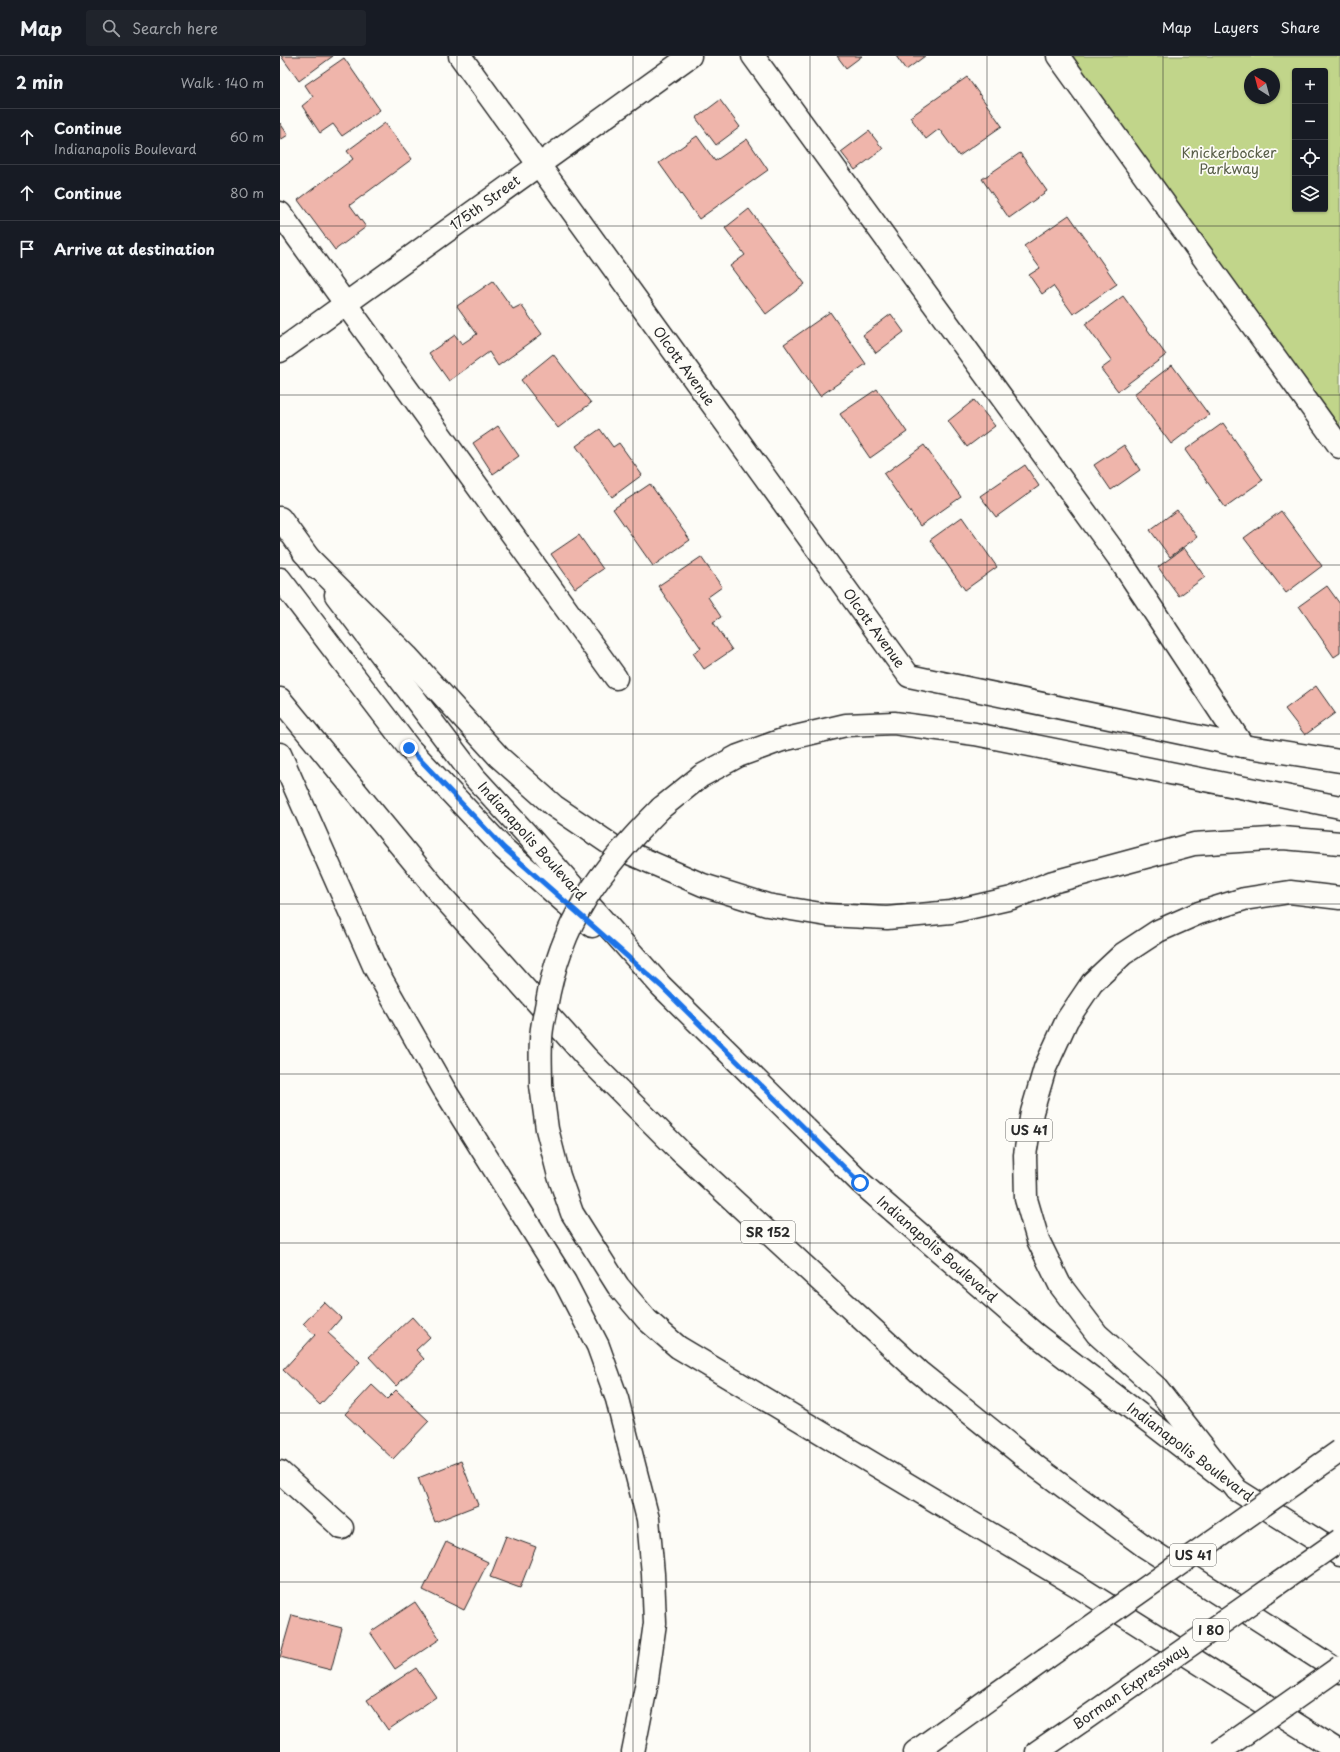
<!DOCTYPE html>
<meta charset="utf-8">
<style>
:root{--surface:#171b24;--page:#20242c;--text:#f1f3f6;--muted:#9ea1a6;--line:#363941}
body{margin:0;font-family:"Playpen Sans",sans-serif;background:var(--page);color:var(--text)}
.controls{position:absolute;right:12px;top:12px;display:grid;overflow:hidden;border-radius:4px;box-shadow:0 1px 3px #0004}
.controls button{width:36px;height:36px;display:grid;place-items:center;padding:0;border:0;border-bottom:1px solid var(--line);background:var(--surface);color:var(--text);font:20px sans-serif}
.compass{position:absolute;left:964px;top:12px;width:36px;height:36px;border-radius:50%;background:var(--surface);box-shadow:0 1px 3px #0004;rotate:324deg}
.stop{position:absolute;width:12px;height:12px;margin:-9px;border:3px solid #1a73e8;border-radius:50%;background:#fff}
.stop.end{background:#1a73e8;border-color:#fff;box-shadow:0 1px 4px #0008}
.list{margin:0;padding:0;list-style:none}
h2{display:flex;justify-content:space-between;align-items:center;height:52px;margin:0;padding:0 16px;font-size:17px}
h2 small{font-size:13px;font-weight:400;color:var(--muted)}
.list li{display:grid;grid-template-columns:26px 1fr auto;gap:12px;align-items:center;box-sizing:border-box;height:56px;padding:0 16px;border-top:1px solid var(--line)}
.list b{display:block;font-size:15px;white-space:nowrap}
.list p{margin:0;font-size:13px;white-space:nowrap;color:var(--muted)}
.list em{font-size:13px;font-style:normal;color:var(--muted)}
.icon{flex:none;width:22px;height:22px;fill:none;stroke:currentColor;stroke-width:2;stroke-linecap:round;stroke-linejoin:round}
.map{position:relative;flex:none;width:1060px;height:1696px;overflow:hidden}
header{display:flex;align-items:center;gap:24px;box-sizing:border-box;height:56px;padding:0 20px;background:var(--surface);border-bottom:1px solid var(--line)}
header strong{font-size:19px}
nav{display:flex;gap:22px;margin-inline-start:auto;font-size:14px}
.search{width:280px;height:36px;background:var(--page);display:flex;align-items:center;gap:10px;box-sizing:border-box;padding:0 14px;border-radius:4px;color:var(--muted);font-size:15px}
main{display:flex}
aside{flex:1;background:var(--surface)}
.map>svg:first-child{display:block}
.green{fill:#c1d58a;stroke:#76805a;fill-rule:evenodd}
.building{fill:#efb5ab;stroke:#2b2b2b}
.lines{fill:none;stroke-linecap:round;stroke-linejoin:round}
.minor-casing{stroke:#2b2b2b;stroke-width:25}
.major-casing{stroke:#2b2b2b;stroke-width:25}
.highway-casing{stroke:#2b2b2b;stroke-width:25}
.minor{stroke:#fdfcf7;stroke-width:22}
.major{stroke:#fdfcf7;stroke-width:22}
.highway{stroke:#fdfcf7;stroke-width:22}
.highway-bridge-casing{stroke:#2b2b2b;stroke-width:25;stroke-linecap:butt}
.highway-bridge{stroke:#fdfcf7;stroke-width:22}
.route{stroke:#1a73e8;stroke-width:5}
.grid{fill:none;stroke:#2b2b2b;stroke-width:1;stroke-opacity:0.55}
.labels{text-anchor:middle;stroke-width:3.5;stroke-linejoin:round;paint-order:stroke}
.shield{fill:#fdfcf7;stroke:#6a6a68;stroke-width:1}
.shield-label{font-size:13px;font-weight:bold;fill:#2b2b2b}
.park-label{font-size:14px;fill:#585e48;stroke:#fdfcf7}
.street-label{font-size:14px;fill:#2b2b2b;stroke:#fdfcf7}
</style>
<header>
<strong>Map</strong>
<div class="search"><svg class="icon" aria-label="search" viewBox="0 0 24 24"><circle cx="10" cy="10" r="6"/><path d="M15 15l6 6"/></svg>Search here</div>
<nav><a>Map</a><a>Layers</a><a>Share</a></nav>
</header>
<main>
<aside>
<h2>2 min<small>Walk · 140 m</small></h2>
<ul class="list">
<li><svg class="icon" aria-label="ahead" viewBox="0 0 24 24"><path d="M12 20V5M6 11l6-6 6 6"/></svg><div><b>Continue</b><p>Indianapolis Boulevard</p></div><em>60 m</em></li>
<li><svg class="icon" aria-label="ahead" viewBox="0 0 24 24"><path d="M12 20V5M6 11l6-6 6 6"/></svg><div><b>Continue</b></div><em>80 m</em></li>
<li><svg class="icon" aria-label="arrive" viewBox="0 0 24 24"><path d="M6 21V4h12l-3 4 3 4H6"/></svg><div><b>Arrive at destination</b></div></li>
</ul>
</aside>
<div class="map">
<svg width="1060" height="1696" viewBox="0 0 1060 1696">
<rect width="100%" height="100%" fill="#fdfcf7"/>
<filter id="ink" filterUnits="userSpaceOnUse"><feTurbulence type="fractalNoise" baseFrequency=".025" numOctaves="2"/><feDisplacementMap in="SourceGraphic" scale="8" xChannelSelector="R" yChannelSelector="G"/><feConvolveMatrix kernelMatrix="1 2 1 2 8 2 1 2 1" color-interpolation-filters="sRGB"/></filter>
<g filter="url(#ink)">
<path class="green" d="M791,0H1060V371ZM1015,15H1045V153H1015ZM970,18H994V42H970Z"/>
<g class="building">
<polygon points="1,0 53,0 19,25"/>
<polygon points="557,0 582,0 566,12"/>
<polygon points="616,0 645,0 626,14"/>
<polygon points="64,2 100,54 62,80 53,68 40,77 22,50 33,41 25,29"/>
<polygon points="687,21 722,70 679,100 659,73 646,83 630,61"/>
<polygon points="440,44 460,71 436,89 416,62"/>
<polygon points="0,67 8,79 0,84"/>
<polygon points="105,67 132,103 70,149 86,171 55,194 18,144 73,103 67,95"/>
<polygon points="589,75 603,93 575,114 561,96"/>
<polygon points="417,80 435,105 467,83 488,114 419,163 379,107"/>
<polygon points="740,97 767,135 729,162 702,123"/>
<polygon points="469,153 525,228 486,258 450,210 465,199 445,172"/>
<polygon points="789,159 837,228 793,258 773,230 762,238 749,219 760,212 744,190"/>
<polygon points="213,225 233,253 241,249 262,278 218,310 209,296 169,325 149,297 175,279 182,288 197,278 177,250"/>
<polygon points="843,240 886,299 838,335 821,313 832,305 805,268"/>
<polygon points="550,256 586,308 540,340 504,288"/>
<polygon points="611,258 624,276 596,297 583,279"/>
<polygon points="273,298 311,347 278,372 241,324"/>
<polygon points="892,309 929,359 891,388 854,338"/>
<polygon points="597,333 627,376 590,402 560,358"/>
<polygon points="694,344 715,370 687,391 668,365"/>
<polygon points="943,367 983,424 945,451 905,394"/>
<polygon points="218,370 239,400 213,418 193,387"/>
<polygon points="320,373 333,391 339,387 362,419 332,441 296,390"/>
<polygon points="644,389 681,441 640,470 604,418"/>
<polygon points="844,389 860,414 831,434 814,409"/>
<polygon points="745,409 759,430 716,461 700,440"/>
<polygon points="370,428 410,484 373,510 333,453"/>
<polygon points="897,454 917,481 890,501 870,474"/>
<polygon points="1001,455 1042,510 1006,537 964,482"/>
<polygon points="682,461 717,511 685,534 650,484"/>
<polygon points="299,479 323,513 295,532 271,498"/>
<polygon points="904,492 925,521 899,540 878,511"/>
<polygon points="421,501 442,531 428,541 441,561 433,566 452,594 424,613 413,597 421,592 378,530"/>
<polygon points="1047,530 1060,548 1060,597 1054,601 1019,550"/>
<polygon points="1036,630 1055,657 1025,679 1005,653"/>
<polygon points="44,1246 61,1262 48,1277 80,1306 40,1349 3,1314 35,1279 23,1268"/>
<polygon points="132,1261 150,1281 136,1294 144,1303 116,1330 89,1301"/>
<polygon points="92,1329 107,1343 116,1334 149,1365 113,1403 65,1358"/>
<polygon points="181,1405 198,1449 155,1466 138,1422"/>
<polygon points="226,1480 256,1491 240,1532 210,1521"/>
<polygon points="166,1486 208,1506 184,1554 143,1534"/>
<polygon points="135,1546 160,1583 115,1613 90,1576"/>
<polygon points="12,1559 62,1572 51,1614 0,1601"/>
<polygon points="136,1612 156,1641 108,1674 87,1644"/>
</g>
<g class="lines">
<g class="minor-casing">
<g id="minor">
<polyline points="180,0 629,620 963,690 1060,705"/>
<polyline points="473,0 838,501 963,690"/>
<polyline points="778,0 1060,391"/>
<polyline points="0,157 336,622"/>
<polyline points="0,295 410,0"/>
<polyline points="0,1416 62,1472"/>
</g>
</g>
<g class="major-casing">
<g id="major">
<polyline points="0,462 36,512"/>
<polyline points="0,523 129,692 224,793 312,870"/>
<polyline points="56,539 195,722 251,783 381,930 581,1127 755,1278 945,1424"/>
<polyline points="0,643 161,839 307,1002 400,1095 639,1316 757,1411 864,1490 1060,1616"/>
</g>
</g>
<g class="highway-casing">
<g id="highway">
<polyline points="24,497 127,600 219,701 274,750 333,790 423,829 487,849 547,859 607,862 671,856 732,842 773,826 914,788 1003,782 1060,787"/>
<polyline points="0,698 94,910 164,1033 285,1226 318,1290 337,1343 368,1463 373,1518 375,1567 366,1631 353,1696"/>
<polyline points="381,752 421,720 458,700 502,684 566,669 614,667 695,678 1060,751"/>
<polyline points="1060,842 1010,836 964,843 919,857 878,875 843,898 812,927 787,964 765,1012 752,1056 745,1099 746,1143 758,1184 780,1229 817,1278 877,1332 957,1434 1060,1499"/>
<polyline points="261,1029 267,1073 279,1120 292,1157 338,1230 367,1264 398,1291 796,1529 1060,1696"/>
<polyline points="635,1696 765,1603"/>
<polyline points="757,1696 802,1665"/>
</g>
</g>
<use href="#minor" class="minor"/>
<use href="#major" class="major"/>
<use href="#highway" class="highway"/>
<g class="highway-bridge-casing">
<g id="highway-bridge">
<path d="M261,1029C261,1014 260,999 261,984C261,973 264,962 266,951C281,864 320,813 381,752"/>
<polyline points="765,1603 1060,1395"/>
<polyline points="802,1665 1060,1484"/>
<polyline points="939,1696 1060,1611"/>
</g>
</g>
<use href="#highway-bridge" class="highway-bridge"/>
</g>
</g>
<g class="lines" filter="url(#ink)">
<polyline class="route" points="129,692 224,792 381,930 580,1127"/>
</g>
<path class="grid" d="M177,0V1696M353,0V1696M530,0V1696M707,0V1696M883,0V1696M0,170H1060M0,339H1060M0,509H1060M0,678H1060M0,848H1060M0,1018H1060M0,1187H1060M0,1357H1060M0,1526H1060"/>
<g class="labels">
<g class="shield">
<rect x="726" y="1063" width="46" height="22" rx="3"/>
<rect x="461" y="1165" width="54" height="22" rx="3"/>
<rect x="890" y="1488" width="46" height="22" rx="3"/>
<rect x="913" y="1563" width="36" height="22" rx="3"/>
</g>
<g class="shield-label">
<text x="749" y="1079">US 41</text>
<text x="488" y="1181">SR 152</text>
<text x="913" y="1504">US 41</text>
<text x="931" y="1579">I 80</text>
</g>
<g class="park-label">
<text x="949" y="102">Knickerbocker<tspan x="949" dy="16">Parkway</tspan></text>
</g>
<g class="street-label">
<text transform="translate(205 147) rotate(-36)" y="5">175th Street</text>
<text transform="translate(404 310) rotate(54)" y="5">Olcott Avenue</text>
<text transform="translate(594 572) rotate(54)" y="5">Olcott Avenue</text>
<text transform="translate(252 785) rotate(48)" y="5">Indianapolis Boulevard</text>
<text transform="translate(657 1193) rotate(41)" y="5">Indianapolis Boulevard</text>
<text transform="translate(910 1396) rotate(37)" y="5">Indianapolis Boulevard</text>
<text transform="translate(850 1631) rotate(-35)" y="5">Borman Expressway</text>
</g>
</g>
</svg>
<div class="controls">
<button>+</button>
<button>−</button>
<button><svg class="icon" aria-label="locate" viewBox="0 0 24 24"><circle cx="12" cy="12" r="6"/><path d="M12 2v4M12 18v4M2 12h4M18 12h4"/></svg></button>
<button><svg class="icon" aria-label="layers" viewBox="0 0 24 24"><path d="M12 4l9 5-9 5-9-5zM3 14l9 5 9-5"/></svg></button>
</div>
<svg class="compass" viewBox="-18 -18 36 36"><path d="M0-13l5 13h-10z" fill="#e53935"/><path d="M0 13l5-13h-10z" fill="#9ea1a6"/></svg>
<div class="stop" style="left:580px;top:1127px"></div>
<div class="stop end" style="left:129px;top:692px"></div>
</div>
</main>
